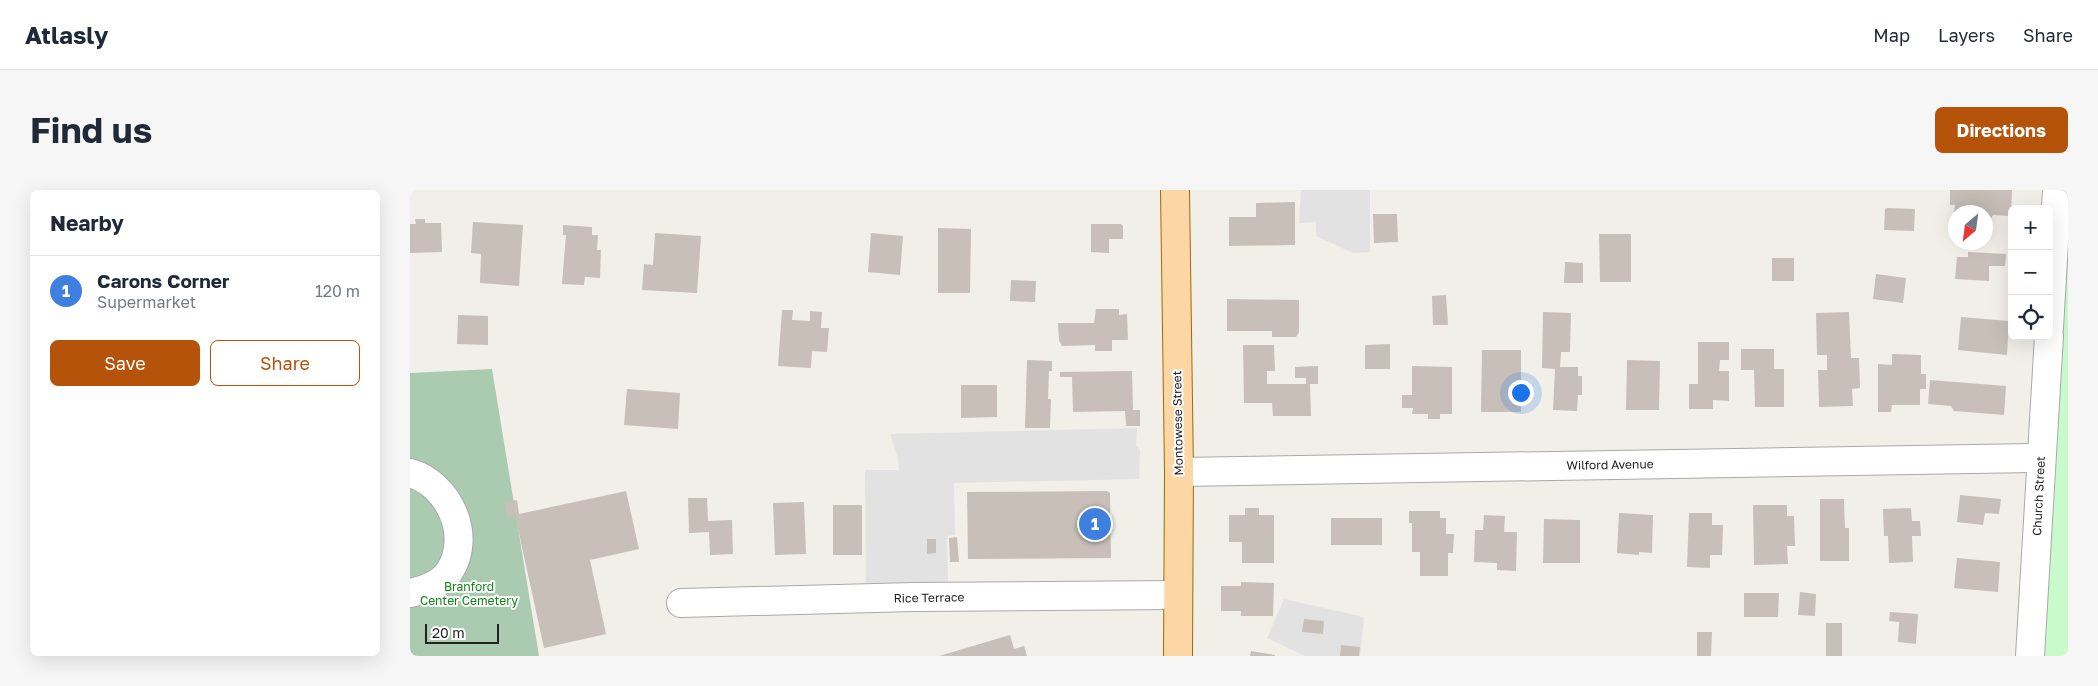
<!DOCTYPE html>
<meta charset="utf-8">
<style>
:root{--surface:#fff;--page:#f6f6f7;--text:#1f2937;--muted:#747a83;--line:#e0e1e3;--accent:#b45309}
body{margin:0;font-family:"Golos Text",sans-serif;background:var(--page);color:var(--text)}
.controls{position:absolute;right:15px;top:15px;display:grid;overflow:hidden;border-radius:8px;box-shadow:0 5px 20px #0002}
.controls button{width:45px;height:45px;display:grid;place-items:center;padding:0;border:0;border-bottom:1px solid var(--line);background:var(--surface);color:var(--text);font:25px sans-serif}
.compass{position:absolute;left:1538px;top:15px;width:45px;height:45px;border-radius:50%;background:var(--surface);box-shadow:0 5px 20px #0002;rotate:209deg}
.scale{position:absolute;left:15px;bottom:12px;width:74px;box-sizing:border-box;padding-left:5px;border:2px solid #222;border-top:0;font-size:14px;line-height:18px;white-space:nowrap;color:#222;-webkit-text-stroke:4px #fff;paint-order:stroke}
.you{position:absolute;left:1110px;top:202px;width:18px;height:18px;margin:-12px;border:4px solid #fff;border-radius:50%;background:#1a73e8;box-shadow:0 0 0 8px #1a73e833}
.badge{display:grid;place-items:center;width:32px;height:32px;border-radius:50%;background:var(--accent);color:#fff;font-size:16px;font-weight:700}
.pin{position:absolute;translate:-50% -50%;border:2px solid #fff;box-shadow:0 1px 5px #0006}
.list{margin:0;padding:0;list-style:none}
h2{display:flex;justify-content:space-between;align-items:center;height:65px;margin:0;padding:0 20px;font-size:21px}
h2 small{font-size:16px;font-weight:400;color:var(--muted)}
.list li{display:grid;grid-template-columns:32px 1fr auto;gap:15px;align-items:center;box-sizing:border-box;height:70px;padding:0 20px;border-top:1px solid var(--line)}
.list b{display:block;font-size:19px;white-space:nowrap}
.list p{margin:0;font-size:16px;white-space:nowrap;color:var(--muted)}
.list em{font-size:16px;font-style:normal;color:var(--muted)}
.actions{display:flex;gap:10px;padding:15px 20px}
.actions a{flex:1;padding:11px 0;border:1px solid var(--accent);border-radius:8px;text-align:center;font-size:18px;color:var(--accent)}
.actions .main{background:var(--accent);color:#fff}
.icon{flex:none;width:28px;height:28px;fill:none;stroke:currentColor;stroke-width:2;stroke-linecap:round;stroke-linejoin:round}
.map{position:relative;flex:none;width:1658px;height:466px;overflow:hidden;border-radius:8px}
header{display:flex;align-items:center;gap:30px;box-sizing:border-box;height:70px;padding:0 25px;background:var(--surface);border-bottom:1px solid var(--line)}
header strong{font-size:24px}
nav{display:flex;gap:28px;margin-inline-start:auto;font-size:18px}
.intro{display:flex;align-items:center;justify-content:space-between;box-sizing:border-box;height:120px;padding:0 30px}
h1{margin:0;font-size:35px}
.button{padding:12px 22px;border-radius:8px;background:var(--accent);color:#fff;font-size:18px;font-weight:700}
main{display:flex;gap:30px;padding:0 30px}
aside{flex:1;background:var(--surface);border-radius:8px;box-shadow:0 5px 20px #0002}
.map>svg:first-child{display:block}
.cemetery{fill:#aacbaf}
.park{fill:#c8facc}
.parking{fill:#e2e2e2}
.building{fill:#c7bfb8}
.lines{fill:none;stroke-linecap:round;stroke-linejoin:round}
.minor-casing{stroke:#a9a9a9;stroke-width:30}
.major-casing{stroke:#a06b00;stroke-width:30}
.minor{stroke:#fff;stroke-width:28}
.major{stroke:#fcd6a4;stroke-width:28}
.labels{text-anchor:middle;stroke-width:4;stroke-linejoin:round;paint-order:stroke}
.street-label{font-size:12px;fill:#222;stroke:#fff}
.park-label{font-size:12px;fill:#0c8416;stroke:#fff}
</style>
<header>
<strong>Atlasly</strong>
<nav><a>Map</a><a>Layers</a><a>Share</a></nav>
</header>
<div class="intro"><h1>Find us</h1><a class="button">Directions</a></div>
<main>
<aside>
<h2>Nearby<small></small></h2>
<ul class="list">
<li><span class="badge" style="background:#3f7fe0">1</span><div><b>Carons Corner</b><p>Supermarket</p></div><em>120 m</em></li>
</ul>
<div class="actions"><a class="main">Save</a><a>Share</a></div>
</aside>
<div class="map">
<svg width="1658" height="466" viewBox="0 0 1658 466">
<rect width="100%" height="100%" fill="#f2efe9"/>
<polygon class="cemetery" points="82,179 129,466 0,466 0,183"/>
<polygon class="park" points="1644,52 1658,53 1658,466 1620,466"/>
<g class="parking">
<polygon points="891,0 960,0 960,62 943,63 906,46 906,32 889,33"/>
<polygon points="727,238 726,256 730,260 729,289 544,293 545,345 537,346 538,392 456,393 455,280 489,280 488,268 480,244"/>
<polygon points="874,409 954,427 950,466 895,466 857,448"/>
</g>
<g class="building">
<polygon points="1540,0 1602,0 1601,26 1583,25 1580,30 1576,30 1576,22 1544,22 1545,15 1540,15"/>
<polygon points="885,12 885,55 819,56 819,27 846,27 846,13"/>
<polygon points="1477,18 1505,19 1504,41 1474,40 1475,19"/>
<polygon points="963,24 987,24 988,52 964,53"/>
<polygon points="5,29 15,29 15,33 31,33 32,62 0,63 0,34 6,34"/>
<polygon points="63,32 113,35 109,96 70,93 71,64 61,63"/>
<polygon points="681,34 711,34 713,36 713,49 699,49 699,63 681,62"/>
<polygon points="153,35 182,37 182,45 188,45 187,60 191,60 190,88 175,87 174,95 152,94 156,45 153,45"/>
<polygon points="528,38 561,39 560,103 528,103"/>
<polygon points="245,43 291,46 287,103 232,100 234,74 243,75"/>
<polygon points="461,43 493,46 490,85 458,82"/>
<polygon points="1189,44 1221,44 1221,92 1190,92"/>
<polygon points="1558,62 1596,64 1595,76 1579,76 1579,91 1545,89 1547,67 1558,67"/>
<rect x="1362" y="68" width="22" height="23"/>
<polygon points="1155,72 1173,73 1173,93 1154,93"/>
<polygon points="1466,84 1496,88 1493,113 1463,109"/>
<polygon points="601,90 626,91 625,112 600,111"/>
<polygon points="1036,105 1038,135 1023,135 1022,106"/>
<polygon points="817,109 889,110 889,142 886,147 862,147 862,141 817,141"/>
<polygon points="686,119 709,119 709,125 717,124 718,150 702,150 702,161 685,161 685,155 652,156 649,150 648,133 684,133"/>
<polygon points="372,120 383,120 382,130 400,131 400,121 412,122 411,138 419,138 417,162 402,161 401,178 368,176"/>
<polygon points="1133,122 1161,123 1160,162 1151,162 1150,177 1168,177 1168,186 1172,186 1172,205 1168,205 1167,221 1143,220 1145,179 1132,178"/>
<polygon points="1439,122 1441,168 1449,168 1450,198 1442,199 1443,216 1409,217 1408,180 1417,180 1417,165 1407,165 1406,123"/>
<polygon points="48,125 78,126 78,155 47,154"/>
<polygon points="1551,127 1599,131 1597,165 1548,160"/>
<polygon points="1288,152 1319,152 1319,170 1310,170 1309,181 1319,181 1319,211 1303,210 1303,219 1279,219 1279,194 1288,194"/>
<polygon points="980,154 980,179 955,179 955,155"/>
<polygon points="833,155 864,155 865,181 857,181 857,194 896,194 896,188 885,188 885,177 908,176 908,194 900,194 901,226 863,226 862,213 834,213"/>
<polygon points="1331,159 1364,159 1364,179 1374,179 1374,217 1345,217 1344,180 1331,180"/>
<polygon points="1072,160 1111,160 1111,222 1071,222"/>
<polygon points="1482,164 1511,165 1511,184 1516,184 1516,199 1510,199 1510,215 1482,215 1481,222 1468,222 1468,174 1482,175"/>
<polygon points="617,170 642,171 642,181 639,181 638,209 641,209 640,238 615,238"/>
<polygon points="1217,170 1250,171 1249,220 1216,220"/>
<polygon points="1002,176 1042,177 1042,224 1030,224 1030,229 1018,229 1018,224 1002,224 1003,218 992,218 992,205 1002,205"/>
<polygon points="722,181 723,220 730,220 730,236 716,236 715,221 663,222 662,187 650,187 650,182"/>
<polygon points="1520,190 1596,196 1594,225 1544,221 1541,216 1518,214"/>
<polygon points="551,195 587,195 587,227 551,228"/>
<polygon points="217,199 270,203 268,239 214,235"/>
<polygon points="216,301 229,359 180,370 196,444 134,458 105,325 97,327 94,312 107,310 109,324"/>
<polygon points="697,301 700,303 701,368 558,369 557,302"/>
<polygon points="1550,305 1591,309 1589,324 1575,323 1573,335 1547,332"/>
<polygon points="278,308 297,308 298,331 322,330 323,364 300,365 299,342 279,343"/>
<polygon points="1410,309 1434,309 1435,338 1439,338 1439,371 1410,371"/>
<polygon points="394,312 396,364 365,365 363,313"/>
<rect x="423" y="315" width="29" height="50"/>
<polygon points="1343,315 1377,315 1377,326 1384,326 1385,356 1377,356 1378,374 1344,375"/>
<polygon points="835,318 849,318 849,325 864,325 864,373 832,373 832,352 819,352 819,325 835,325"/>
<polygon points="1501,318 1502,331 1510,331 1511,346 1502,346 1503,372 1479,373 1478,346 1474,346 1473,319"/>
<polygon points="999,321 1030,321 1030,328 1036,328 1036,344 1044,344 1043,363 1038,363 1038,386 1010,386 1010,362 1002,362 1002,333 999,333"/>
<polygon points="1209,323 1243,325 1242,363 1229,362 1229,365 1207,363"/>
<polygon points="1279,323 1302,323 1302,335 1313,335 1312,365 1300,365 1300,378 1277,377"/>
<polygon points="1074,325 1095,326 1094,342 1107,342 1106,381 1087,380 1087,373 1064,372 1065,340 1073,340"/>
<rect x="921" y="328" width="51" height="27"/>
<polygon points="1134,329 1170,330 1170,373 1133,373"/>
<polygon points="547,347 549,372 540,372 539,348"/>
<polygon points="517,349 526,349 526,363 517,364"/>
<polygon points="1547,368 1590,372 1588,402 1544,398"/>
<polygon points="831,392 864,393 863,426 831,426 831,421 811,421 811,396 831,396"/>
<polygon points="1390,402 1406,404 1405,426 1388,425"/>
<polygon points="1334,403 1369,403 1368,427 1334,427"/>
<polygon points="1480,422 1508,424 1506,454 1488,452 1489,432 1479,431"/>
<polygon points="894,429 914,431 913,444 892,442"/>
<rect x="1416" y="433" width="16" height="33"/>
<polygon points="1287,442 1302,442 1301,466 1287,466"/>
<polygon points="600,445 604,459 614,456 617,466 529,466"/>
<polygon points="931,455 950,457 949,466 930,466"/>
<polygon points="841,461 865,465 865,466 840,466"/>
</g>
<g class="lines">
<g class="minor-casing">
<g id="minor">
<polyline points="1639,138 1647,0"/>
<polyline points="769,282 1631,268"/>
<path d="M0,283C39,294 63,346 39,382C30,395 14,400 0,403"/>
<polyline points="271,413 503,407 767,405"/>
<polyline points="1620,466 1639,146"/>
</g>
</g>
<g class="major-casing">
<polyline id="major" points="765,0 769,282 768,466"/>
</g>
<use href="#minor" class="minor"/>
<use href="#major" class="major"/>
</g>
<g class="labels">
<g class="street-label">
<text transform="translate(768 233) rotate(-91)" y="4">Montowese Street</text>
<text transform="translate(1200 275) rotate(-1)" y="4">Wilford Avenue</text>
<text transform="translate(1629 306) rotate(-87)" y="4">Church Street</text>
<text transform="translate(519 408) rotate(-1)" y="4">Rice Terrace</text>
</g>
<g class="park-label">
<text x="59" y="401">Branford<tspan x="59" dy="14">Center Cemetery</tspan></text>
</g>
</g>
</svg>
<div class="controls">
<button>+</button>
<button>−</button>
<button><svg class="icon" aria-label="locate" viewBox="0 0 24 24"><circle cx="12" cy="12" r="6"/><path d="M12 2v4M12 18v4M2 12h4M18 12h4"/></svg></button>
</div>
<svg class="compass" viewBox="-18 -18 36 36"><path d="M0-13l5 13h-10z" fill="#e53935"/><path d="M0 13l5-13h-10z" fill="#747a83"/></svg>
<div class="scale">20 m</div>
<div class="you"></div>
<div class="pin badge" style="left:685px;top:334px;background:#3f7fe0">1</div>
</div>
</main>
